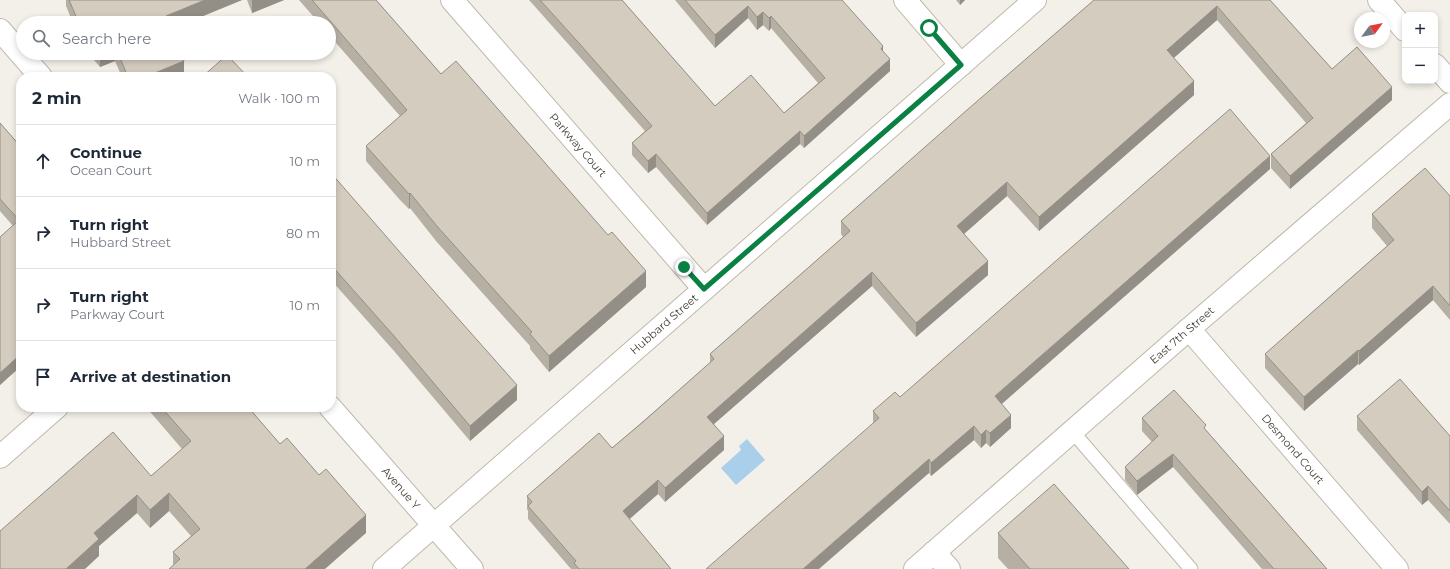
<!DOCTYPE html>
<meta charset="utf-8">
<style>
:root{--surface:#fff;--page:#f6f6f7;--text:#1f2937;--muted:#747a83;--line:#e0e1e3}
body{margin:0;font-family:Montserrat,sans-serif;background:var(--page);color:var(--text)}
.controls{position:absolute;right:12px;top:12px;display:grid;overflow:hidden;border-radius:8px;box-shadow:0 2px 6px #0003}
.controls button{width:36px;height:36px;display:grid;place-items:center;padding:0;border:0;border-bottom:1px solid var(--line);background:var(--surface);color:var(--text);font:20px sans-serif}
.compass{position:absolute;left:1354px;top:12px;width:36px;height:36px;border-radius:50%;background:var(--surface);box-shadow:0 2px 6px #0003;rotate:57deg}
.stop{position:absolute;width:12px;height:12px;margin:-9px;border:3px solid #0b8043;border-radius:50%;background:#fff}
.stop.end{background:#0b8043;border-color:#fff;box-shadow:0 1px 4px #0008}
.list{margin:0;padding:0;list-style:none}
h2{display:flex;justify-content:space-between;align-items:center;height:52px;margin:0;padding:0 16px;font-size:17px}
h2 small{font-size:13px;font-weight:400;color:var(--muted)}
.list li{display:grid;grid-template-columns:26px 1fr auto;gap:12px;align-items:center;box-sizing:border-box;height:72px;padding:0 16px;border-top:1px solid var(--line)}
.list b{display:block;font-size:15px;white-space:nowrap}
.list p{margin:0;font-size:13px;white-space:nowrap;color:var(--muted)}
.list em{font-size:13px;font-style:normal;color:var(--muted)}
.icon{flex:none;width:22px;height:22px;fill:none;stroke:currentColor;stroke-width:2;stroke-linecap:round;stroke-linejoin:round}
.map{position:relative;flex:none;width:1450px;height:569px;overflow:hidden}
.search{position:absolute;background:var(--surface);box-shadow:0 2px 6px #0003;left:16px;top:16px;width:320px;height:44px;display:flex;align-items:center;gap:10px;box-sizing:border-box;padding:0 14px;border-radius:22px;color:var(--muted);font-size:15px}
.panel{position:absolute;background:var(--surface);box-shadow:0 2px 6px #0003;left:16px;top:72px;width:320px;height:340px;border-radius:16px}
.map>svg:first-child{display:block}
.water{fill:#aacfeb}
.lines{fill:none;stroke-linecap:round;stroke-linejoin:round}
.lane-casing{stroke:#beb8ac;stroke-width:15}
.street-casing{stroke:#beb8ac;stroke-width:24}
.lane{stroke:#fff;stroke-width:13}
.street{stroke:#fff;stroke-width:22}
.wall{fill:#b6afa4}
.shaded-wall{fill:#948f86}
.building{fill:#d4ccbf;stroke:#948f86}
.route{stroke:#0b8043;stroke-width:5}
.labels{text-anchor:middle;stroke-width:4;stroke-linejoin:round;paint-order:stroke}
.street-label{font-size:11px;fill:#464138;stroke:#fff}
</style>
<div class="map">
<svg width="1450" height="569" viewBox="0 0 1450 569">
<rect width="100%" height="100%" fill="#f3f0e9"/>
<polygon class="water" points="747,439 765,460 736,485 721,468 741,450 739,446"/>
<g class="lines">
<g class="lane-casing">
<polyline id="lane" points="1072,431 1191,569"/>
</g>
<g class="street-casing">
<g id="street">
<polyline points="452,0 704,289"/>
<polyline points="905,0 961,65"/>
<polyline points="1379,0 1405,30"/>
<polyline points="0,30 41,77"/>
<polyline points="1435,65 1450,82"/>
<polyline points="1189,329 1397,569"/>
<polyline points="330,407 472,569"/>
<polyline points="0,457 57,407"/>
<polyline points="934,552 949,569"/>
<polyline points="384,569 1035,0"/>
<polyline points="915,569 1189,329 1450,104"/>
</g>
</g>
<use href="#lane" class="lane"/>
<use href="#street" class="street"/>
</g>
<g class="wall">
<polygon points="66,0 242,0 186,23 73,23 66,6"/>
<polygon points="247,0 284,0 252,13"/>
<polygon points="299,0 376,0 441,74 646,287 549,372 530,349 530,346 436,241 410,208 409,209 400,200 366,161 366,146 400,116 329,35 329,23 319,23"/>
<polygon points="529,0 622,0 715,106 784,113 818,83 771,28 769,31 763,25 757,30 748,18 715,48 675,0 842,0 883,52 890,71 804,148 800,144 707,225 656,167 648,173 632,155 632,143 645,131 578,55"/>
<polygon points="956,0 965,0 960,5"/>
<polygon points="1094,0 1270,0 1332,69 1392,100 1290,189 1271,168 1271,154 1306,123 1217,20 1173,58 1194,95 1039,231 1007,196 964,234 988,275 916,337 872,286 714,424 724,450 665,502 658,494 629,519 671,569 571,569 528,519 528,511 527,509 527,496 612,448 710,363 710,354 843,237 841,234 841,221"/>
<polygon points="88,53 181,53 184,76 183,77 122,77 115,61 100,67"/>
<polygon points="0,123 21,147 21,366 0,385 0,237 13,226 0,211"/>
<polygon points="1270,169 1001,404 1011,428 990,447 986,443 981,448 974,440 931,476 929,473 873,424 873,411 900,397"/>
<polygon points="331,173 517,400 470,441 394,351 331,280"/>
<polygon points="1450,196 1450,320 1433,300 1359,365 1358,364 1304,411 1265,368 1265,354 1387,246 1372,228 1372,214"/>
<polygon points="146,407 248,407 280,444 366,533 173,565 173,552 191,536 169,511 150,528 137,513 99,546 99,556 0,569 151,476 182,449"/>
<polygon points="1357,416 1450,436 1450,524 1428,500 1422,505 1357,430"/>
<polygon points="1142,418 1206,430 1327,569 1262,569 1173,467 1137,495 1125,480 1125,467 1152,442 1142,431"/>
<polygon points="998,533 1129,569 1008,569 998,558"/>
</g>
<g class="shaded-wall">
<polygon points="205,0 242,0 186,23 166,23 166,16"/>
<polygon points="252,0 284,0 252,13"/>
<polygon points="960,0 965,0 960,5"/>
<polygon points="748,6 748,18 715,48 715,35"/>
<polygon points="1217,6 1217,20 1167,64 1167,50"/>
<polygon points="763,12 763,25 757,30 757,17"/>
<polygon points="771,16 771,28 769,31 769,18"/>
<polygon points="883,46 883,59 881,49"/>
<polygon points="100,53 115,53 115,61 100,67"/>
<polygon points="890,59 890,71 804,148 804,136"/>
<polygon points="184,61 184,76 183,77 145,77"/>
<polygon points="1194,81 1194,95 1039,231 1039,217"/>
<polygon points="1392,87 1392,100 1290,189 1290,176"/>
<polygon points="800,131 800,144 707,225 707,213"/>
<polygon points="656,154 656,167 648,173 648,161"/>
<polygon points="1270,156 1270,169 995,410 995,396"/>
<polygon points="1007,182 1007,196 957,240 957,226"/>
<polygon points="410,193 410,208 409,209 409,194"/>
<polygon points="988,261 988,275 916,337 916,323"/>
<polygon points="646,271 646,287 549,372 549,356"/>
<polygon points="872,272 872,286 707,430 707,417"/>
<polygon points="1433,286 1433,300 1359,365 1359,351"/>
<polygon points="1358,350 1358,364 1304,411 1304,397"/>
<polygon points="21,354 21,366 0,385 0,373"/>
<polygon points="517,385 517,400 470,441 470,426"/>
<polygon points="1011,415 1011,428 990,447 990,433"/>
<polygon points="974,426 974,440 931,476 931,463"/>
<polygon points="986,430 986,443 981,448 981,435"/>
<polygon points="724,436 724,450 665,502 665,488"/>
<polygon points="1173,454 1173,467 1137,495 1137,481"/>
<polygon points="929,459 929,473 819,569 803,569"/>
<polygon points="658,480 658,494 623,525 623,511"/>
<polygon points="1428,486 1428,500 1422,505 1422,492"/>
<polygon points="169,493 169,511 150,528 150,510"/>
<polygon points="137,495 137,513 99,546 99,556 85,569 66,569 94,533"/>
<polygon points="366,515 366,533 325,569 305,569"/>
</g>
<g class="building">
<polygon points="69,0 205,0 166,16 169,23 79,23"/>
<polygon points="312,0 376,0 441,74 456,61 608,235 612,232 646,271 549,356 530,334 532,332 436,225 410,193 409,194 400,184 366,146 407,110"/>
<polygon points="540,0 622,0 715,106 751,75 784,113 825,78 771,16 769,18 763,12 757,17 748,6 715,35 685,0 842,0 883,46 881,49 890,59 804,136 800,131 707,213 656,154 648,161 632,143 652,126 578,42"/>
<polygon points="1094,0 1270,0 1332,69 1357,47 1392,87 1290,176 1271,154 1313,118 1217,6 1167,50 1194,81 1039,217 1007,182 957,226 988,261 916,323 872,272 707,417 724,436 665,488 658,480 623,511 671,569 579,569 574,563 576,561 528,506 532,502 527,496 599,433 612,448 643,422 714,359 710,354 850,231 841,221 967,110"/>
<polygon points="118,53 181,53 184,61 145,77 128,77"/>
<polygon points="227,55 248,77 202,77"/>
<polygon points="1230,109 1270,156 995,396 1011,415 990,433 986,430 981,435 974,426 931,463 929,459 803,569 706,569 879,418 873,411 895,392 900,397"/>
<polygon points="0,123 21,147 21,354 0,373 0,237 19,220 0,199"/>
<polygon points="1425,168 1450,196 1450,306 1433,286 1359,351 1358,350 1304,397 1265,354 1394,240 1372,214"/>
<polygon points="331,173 439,297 517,385 470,426 394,336 331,265"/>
<polygon points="1400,379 1450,436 1450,511 1428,486 1422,492 1357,416"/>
<polygon points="1174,390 1206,425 1204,428 1327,569 1274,569 1173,454 1137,481 1125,467 1158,436 1142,418"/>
<polygon points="161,407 248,407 280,444 287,438 319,475 326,469 366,515 305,569 169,569 180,559 173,552 200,529 169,493 150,510 137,495 94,533 99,539 66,569 0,569 0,531 113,432 151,476 191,441"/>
<polygon points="1054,484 1129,569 1030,569 998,533"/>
</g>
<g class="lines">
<polyline class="route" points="684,267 704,289 961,65 929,28"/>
</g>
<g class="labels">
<g class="street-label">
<text transform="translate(578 145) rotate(49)" y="4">Parkway Court</text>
<text transform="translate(664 324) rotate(-41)" y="4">Hubbard Street</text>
<text transform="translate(1182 335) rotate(-41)" y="4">East 7th Street</text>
<text transform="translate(1293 449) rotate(49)" y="4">Desmond Court</text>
<text transform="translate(401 488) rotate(49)" y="4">Avenue Y</text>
</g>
</g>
</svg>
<div class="controls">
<button>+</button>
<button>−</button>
</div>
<svg class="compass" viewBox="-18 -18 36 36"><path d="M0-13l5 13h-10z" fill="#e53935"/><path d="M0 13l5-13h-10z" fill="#747a83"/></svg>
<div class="stop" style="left:929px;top:28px"></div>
<div class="stop end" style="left:684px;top:267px"></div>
<div class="search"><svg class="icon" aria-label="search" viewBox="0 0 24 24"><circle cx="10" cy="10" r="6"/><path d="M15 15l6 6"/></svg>Search here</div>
<section class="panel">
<h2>2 min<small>Walk · 100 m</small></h2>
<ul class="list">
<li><svg class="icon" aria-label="ahead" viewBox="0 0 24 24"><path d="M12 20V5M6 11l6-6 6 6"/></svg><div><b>Continue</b><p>Ocean Court</p></div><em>10 m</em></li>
<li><svg class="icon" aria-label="right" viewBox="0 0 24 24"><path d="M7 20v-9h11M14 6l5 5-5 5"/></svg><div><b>Turn right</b><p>Hubbard Street</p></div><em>80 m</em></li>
<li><svg class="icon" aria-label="right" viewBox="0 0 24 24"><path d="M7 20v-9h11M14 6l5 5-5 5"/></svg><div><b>Turn right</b><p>Parkway Court</p></div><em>10 m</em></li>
<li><svg class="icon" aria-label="arrive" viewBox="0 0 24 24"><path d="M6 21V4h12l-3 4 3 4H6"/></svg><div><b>Arrive at destination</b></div></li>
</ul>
</section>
</div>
